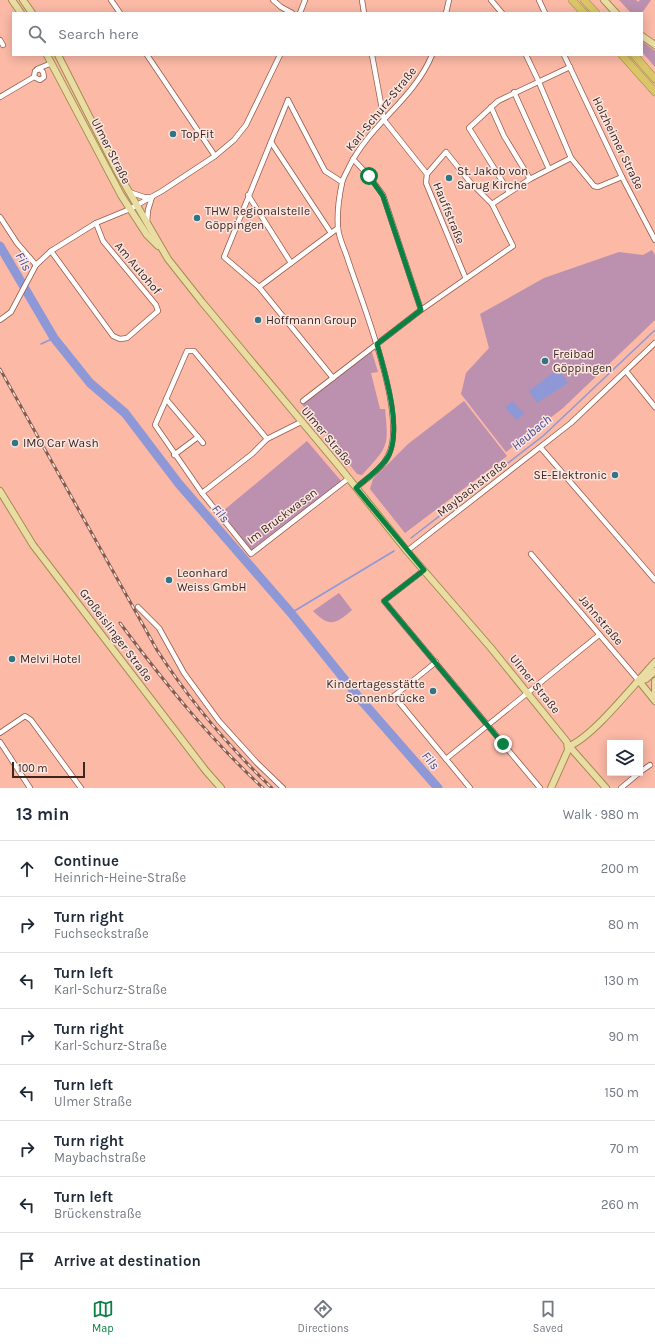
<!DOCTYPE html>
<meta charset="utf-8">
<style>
:root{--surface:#fff;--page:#f6f6f7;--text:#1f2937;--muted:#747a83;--line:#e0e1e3;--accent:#0b8043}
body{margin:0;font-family:Karla,sans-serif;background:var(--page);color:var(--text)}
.controls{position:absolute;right:12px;bottom:12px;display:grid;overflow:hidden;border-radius:0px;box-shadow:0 2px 10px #0003}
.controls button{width:36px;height:36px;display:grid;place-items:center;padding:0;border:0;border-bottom:1px solid var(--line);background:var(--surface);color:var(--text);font:20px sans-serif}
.scale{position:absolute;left:12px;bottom:10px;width:73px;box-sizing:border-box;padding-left:4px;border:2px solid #3e251e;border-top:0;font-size:11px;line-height:14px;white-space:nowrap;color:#3e251e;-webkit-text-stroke:3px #fbe7e1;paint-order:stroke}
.stop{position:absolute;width:12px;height:12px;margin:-9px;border:3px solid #0b8043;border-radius:50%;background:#fff}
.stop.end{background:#0b8043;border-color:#fff;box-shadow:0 1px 4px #0008}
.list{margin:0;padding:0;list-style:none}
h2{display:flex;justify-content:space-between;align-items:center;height:52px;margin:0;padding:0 16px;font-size:17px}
h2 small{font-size:13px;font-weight:400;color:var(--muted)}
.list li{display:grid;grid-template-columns:26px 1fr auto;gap:12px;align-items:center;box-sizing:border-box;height:56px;padding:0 16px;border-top:1px solid var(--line)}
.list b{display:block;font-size:15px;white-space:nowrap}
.list p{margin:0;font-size:13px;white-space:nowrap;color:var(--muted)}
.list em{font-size:13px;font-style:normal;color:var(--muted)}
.icon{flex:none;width:22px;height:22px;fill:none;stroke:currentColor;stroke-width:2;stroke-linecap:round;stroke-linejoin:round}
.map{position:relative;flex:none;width:655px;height:788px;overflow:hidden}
.search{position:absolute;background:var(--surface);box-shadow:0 2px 10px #0003;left:12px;right:12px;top:12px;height:44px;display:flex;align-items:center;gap:10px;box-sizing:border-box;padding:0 14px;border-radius:0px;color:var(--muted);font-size:15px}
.sheet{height:500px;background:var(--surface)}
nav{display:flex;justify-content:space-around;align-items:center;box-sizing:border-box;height:56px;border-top:1px solid var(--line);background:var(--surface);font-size:11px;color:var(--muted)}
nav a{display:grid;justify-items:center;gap:2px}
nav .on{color:var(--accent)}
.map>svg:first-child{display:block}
.green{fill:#bc90af}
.water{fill:#8f98d7}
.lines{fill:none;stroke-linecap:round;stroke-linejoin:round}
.stream{stroke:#8f98d7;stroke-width:1.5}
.river{stroke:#8f98d7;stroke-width:9}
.minor-casing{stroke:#955c4a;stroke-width:6}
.major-casing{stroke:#a38e4e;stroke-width:8}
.highway-casing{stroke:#a38e4e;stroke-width:8}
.minor{stroke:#fff;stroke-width:4.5}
.major{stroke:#e9dda4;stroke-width:6}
.highway{stroke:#dac668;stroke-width:7}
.rail-casing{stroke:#845c50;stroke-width:3}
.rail{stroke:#fbe7e1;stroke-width:1.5;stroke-dasharray:4.5;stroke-linecap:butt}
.route{stroke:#0b8043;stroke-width:5}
.poi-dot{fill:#317485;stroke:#fbe7e1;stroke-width:1.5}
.labels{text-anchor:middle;stroke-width:3;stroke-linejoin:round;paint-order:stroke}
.street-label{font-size:12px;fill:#3e251e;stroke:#fbe7e1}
.poi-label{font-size:12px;fill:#3e251e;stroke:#fbe7e1;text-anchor:start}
.water-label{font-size:13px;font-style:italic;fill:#444895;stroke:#fbe7e1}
</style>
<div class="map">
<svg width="655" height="788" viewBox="0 0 655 788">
<rect width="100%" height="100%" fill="#fbb9a6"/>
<g class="green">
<polygon points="619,0 636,0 638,2 640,0 651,0 642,13 631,13"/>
<polygon points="642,41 655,51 655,67 642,52"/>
<polygon points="652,250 655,255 655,320 563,408 506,452 461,394 466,373 489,348 480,314 544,278 619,252 643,255"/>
<path d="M371,349L378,372L371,373L380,409H385C389,448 388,446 362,475L357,474L301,403Z"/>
<polygon points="464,401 507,456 405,533 370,489 373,479 408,444"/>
<polygon points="307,441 342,482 249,554 217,516"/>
<path d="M339,593L352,610C335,625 329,627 313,611Z"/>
</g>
<g class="water">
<polygon points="558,369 568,383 537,403 529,391"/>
<polygon points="513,401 524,414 516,420 505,407"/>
</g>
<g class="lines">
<g class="stream">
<polyline points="41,344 54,338"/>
<polyline points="411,538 543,436 655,330"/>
<polyline points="291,613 394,551"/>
</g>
<polyline class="river" points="0,246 54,338 90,383 125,413 179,484 291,613 361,700 438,788"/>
<g class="minor-casing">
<g id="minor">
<polyline points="111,0 120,13"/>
<polyline points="273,0 281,7 292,13"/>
<polyline points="362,0 364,13"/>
<polyline points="491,0 502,13"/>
<polyline points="539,0 545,13"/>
<polyline points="300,13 305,0"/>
<polyline points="446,13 449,0"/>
<polyline points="0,40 3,45"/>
<polyline points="147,55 215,156"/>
<polyline points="372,55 384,120 427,174"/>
<polyline points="526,55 538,80 571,158 594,186 598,187 622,177"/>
<polyline points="564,55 622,177 655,240"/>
<polyline points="37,69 52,63"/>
<polyline points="514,92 549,169"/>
<polyline points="0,97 34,77 35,71 40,69 43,72 44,77 40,80 34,77"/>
<polyline points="288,100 224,257 259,287 333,378"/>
<polyline points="288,100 325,171 342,182"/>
<polyline points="491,107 504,136 530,179"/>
<polyline points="271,142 331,233"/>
<polyline points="353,159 369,176 383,195 421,310"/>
<polyline points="129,192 144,197 151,197"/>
<polyline points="509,192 469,128 498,101 570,67"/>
<polyline points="248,195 291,263"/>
<polyline points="492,204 530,179 571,158"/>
<polyline points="0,217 17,243 36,265"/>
<polyline points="147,222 148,210 152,197"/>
<polyline points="51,251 113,336 120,339 127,338 158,311 156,305 103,241 96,223"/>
<polyline points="259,287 338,228"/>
<polyline points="0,320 11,312 36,265 51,251 96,223 130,209 162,191 215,156 234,140 246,125 280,55"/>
<polyline points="626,371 655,407"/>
<polyline points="166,399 203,443"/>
<polyline points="303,401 421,310 513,246 492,204 470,182 446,152 427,174 426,183 466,279"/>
<polyline points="267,439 194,351 187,351 155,425 202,493 251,554 349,478"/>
<polyline points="541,448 655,580"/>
<polyline points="174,455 198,437"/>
<path d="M356,488C367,478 382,469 388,456C409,417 362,303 348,260C345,250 339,239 338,228C337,215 339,197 342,183C343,177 347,172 349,167C370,124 414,99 432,55"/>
<polyline points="202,493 252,454 267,439 301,422"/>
<polyline points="407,551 571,423 655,343"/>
<polyline points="531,554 639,681"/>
<polyline points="424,570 384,601 540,788"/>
<polyline points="138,607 159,628 184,673 219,721 257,763 283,788"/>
<polyline points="436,662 394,696 470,788"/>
<polyline points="0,733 25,716 31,720 81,788"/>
<polyline points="0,742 30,788"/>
<polyline points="446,759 599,635"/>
<polyline points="640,772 650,765"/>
<polyline points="621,788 639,773"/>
</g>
</g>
<g class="major-casing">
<g id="major">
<polyline points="12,0 21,13"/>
<polyline points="23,0 32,13"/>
<polyline points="604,0 616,13"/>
<polyline points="642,36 655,45"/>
<polyline points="47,55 121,195 147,235 158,246"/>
<polyline points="58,55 117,171 168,259 202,302 338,465 407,551 491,648 567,742 568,750 551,788"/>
<polyline points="0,491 33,545 206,771 221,788"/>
<polyline points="639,681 655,701"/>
<polyline points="639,681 646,679 655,671"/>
<polyline points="655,681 655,693"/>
<path d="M569,746C593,737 636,682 655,662"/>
<polyline points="569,746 606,788"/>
</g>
</g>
<g class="highway-casing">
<g id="highway">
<polyline points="572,0 584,13"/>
<polyline points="584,0 596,13"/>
<polyline points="622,55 655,92"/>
<polyline points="634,55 655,79"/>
</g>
</g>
<use href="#minor" class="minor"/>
<use href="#major" class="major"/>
<use href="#highway" class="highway"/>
<g class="rail-casing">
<g id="rail">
<path d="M0,369L157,650C190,701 228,746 272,788"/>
<path d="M120,623C164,682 209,738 263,788"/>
</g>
</g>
<use href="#rail" class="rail"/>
</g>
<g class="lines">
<path class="route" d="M369,176L383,196L421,310L377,344C385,373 402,428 389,455C382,468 367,478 356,488L424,570L384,601L503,744"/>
</g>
<g class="poi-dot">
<circle cx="173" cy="134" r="4"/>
<circle cx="449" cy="178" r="4"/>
<circle cx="197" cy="218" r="4"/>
<circle cx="258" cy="320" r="4"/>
<circle cx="545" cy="361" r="4"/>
<circle cx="15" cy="443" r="4"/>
<circle cx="615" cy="475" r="4"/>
<circle cx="169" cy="580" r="4"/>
<circle cx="12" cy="659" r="4"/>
<circle cx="433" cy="691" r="4"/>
</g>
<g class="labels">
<g class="street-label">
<text transform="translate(381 109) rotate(-51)" y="4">Karl-Schurz-Straße</text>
<text transform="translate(618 143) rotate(64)" y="4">Holzheimer Straße</text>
<text transform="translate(111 151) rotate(63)" y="4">Ulmer Straße</text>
<text transform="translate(449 213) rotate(68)" y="4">Hauffstraße</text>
<text transform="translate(138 268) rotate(50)" y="4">Am Autohof</text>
<text transform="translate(327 436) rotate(50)" y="4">Ulmer Straße</text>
<text transform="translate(472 488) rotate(-38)" y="4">Maybachstraße</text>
<text transform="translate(282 516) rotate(-37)" y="4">Im Bruckwasen</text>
<text transform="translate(601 620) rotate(50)" y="4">Jahnstraße</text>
<text transform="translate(116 635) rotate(53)" y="4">Großeislinger Straße</text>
<text transform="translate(535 684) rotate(51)" y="4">Ulmer Straße</text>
</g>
<g class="poi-label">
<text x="181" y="138">TopFit</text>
<text x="457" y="175">St. Jakob von<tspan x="457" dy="14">Sarug Kirche</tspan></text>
<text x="205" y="215">THW Regionalstelle<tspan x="205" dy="14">Göppingen</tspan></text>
<text x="266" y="324">Hoffmann Group</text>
<text x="553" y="358">Freibad<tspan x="553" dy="14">Göppingen</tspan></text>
<text x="23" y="447">IMO Car Wash</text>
<text x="607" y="479" text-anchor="end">SE-Elektronic</text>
<text x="177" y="577">Leonhard<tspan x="177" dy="14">Weiss GmbH</tspan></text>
<text x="20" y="663">Melvi Hotel</text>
<text x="425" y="688" text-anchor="end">Kindertagesstätte<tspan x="425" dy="14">Sonnenbrücke</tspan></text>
</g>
<g class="water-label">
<text transform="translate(24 261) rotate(60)" y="5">Fils</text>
<text transform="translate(531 432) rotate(-40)" y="5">Heubach</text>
<text transform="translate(221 513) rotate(50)" y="5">Fils</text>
<text transform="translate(431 760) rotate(50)" y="5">Fils</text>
</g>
</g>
</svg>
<div class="controls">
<button><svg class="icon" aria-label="layers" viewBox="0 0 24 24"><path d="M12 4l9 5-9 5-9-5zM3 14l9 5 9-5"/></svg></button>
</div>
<div class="scale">100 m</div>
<div class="stop" style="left:369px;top:176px"></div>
<div class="stop end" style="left:503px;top:744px"></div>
<div class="search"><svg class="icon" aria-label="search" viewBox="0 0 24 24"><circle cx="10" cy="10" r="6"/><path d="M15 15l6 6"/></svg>Search here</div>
</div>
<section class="sheet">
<h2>13 min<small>Walk · 980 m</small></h2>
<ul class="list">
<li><svg class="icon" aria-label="ahead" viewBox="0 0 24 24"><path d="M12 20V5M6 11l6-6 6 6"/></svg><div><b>Continue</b><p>Heinrich-Heine-Straße</p></div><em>200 m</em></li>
<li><svg class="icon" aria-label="right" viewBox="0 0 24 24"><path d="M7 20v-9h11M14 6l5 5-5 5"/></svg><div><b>Turn right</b><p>Fuchseckstraße</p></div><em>80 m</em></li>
<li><svg class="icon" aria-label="left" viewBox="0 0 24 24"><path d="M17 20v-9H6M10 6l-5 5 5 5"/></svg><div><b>Turn left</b><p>Karl-Schurz-Straße</p></div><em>130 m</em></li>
<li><svg class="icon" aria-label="right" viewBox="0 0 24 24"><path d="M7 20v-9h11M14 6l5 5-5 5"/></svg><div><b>Turn right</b><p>Karl-Schurz-Straße</p></div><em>90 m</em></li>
<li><svg class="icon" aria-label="left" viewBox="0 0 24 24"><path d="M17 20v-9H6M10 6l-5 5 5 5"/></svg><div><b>Turn left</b><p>Ulmer Straße</p></div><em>150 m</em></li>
<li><svg class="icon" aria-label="right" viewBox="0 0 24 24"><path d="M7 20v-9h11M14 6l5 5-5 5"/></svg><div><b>Turn right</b><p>Maybachstraße</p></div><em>70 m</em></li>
<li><svg class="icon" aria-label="left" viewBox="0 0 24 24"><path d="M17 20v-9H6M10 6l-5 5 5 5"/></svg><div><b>Turn left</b><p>Brückenstraße</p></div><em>260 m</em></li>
<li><svg class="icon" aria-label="arrive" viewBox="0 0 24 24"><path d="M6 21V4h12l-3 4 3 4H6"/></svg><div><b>Arrive at destination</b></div></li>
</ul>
</section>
<nav>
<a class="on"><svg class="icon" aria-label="map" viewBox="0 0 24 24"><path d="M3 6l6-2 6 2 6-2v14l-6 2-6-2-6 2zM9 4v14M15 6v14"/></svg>Map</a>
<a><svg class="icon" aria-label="directions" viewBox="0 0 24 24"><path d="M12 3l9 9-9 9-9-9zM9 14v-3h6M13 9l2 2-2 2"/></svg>Directions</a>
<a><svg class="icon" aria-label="saved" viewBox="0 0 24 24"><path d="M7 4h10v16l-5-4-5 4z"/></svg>Saved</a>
</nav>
